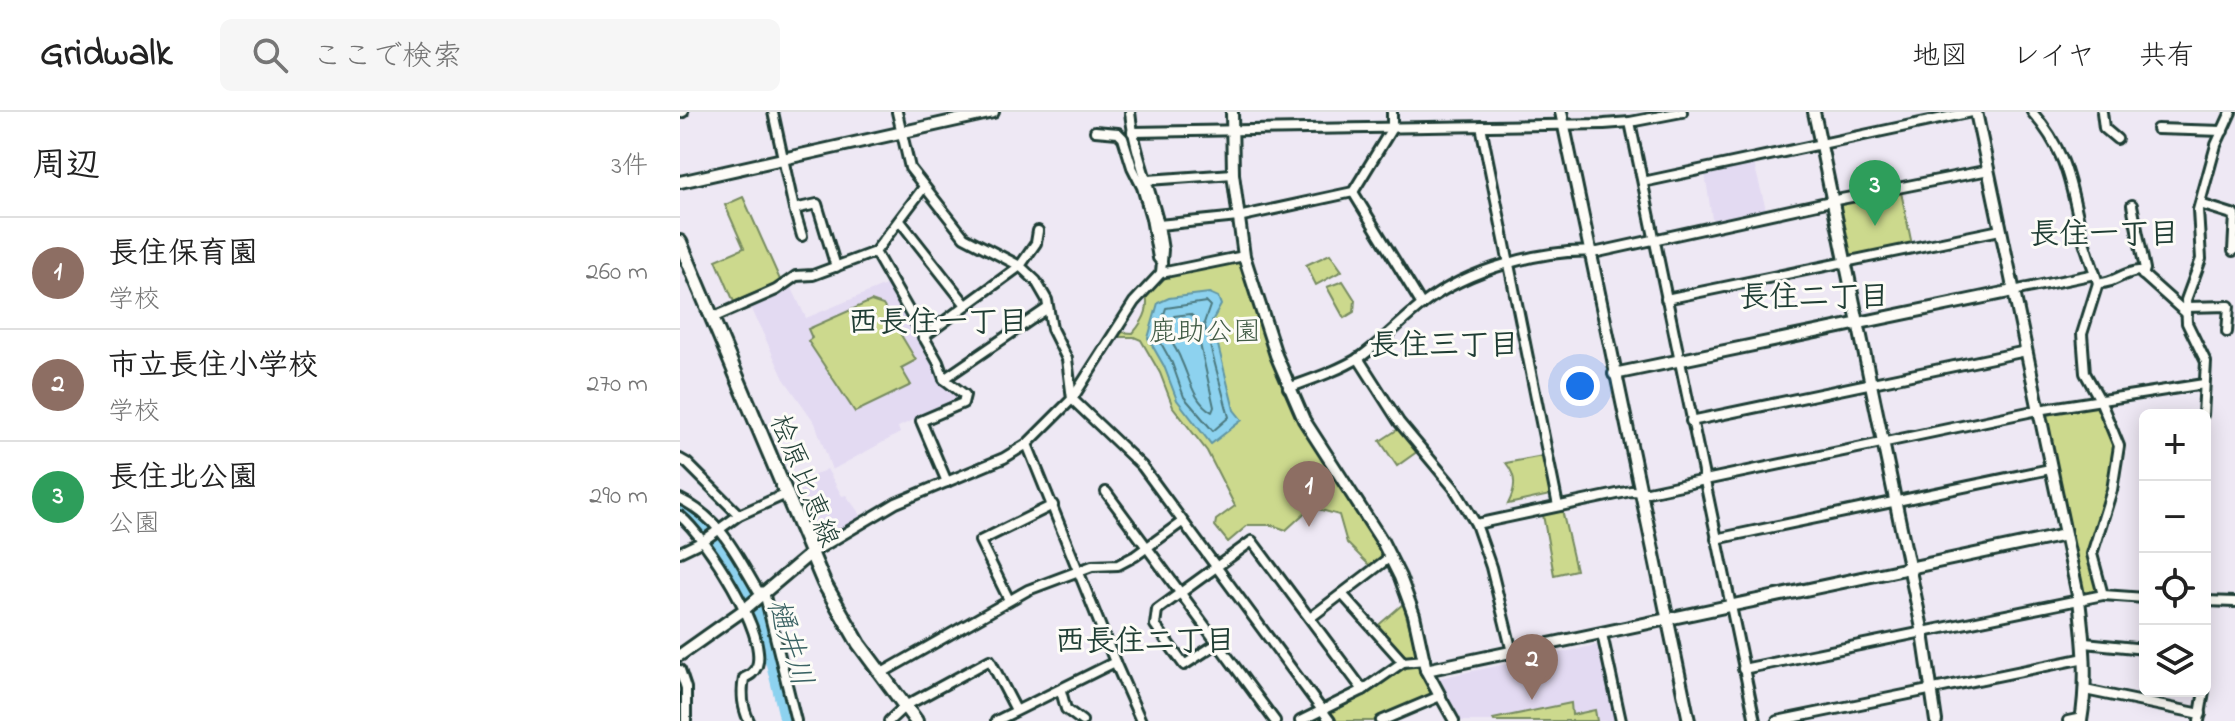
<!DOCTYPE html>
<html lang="ja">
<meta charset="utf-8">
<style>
:root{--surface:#fff;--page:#f6f6f6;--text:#222;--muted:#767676;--line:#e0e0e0;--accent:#c8321e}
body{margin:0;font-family:"Indie Flower","Klee One",sans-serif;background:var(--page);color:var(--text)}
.controls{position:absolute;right:24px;bottom:24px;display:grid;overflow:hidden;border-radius:12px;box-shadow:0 4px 20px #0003}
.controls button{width:72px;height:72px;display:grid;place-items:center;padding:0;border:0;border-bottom:2px solid var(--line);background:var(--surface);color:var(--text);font:40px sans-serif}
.you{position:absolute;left:900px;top:274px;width:28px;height:28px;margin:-20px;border:6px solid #fff;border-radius:50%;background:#1a73e8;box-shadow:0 0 0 12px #1a73e833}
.badge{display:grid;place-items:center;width:52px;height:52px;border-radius:50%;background:var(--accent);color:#fff;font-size:26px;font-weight:700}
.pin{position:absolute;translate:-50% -66px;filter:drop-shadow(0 2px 4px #0008)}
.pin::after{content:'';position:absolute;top:42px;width:28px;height:24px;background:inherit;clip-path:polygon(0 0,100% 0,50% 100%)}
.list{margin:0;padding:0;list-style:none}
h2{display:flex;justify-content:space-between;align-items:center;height:104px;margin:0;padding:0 32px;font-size:34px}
h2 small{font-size:26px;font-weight:400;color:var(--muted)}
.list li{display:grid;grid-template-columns:52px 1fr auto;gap:24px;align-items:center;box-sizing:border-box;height:112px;padding:0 32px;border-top:2px solid var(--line)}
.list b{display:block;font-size:30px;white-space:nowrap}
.list p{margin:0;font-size:26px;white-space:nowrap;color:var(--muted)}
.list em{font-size:26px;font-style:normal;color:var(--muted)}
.icon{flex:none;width:44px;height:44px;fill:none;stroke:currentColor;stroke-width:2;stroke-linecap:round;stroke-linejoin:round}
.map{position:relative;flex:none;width:1555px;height:609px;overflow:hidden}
header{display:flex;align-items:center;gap:48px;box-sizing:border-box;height:112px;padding:0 40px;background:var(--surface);border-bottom:2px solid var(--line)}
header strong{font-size:38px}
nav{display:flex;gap:44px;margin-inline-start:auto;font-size:28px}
.search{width:560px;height:72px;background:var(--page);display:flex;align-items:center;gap:20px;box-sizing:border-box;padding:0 28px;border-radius:12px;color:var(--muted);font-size:30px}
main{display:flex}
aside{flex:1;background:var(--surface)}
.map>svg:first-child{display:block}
.built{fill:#e3daf2}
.green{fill:#ccd98d;stroke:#768b60;stroke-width:2}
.water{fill:#8dd2ef;stroke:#6196a4;stroke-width:2}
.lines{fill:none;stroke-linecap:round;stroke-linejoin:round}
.shore{stroke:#4b797f;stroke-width:2}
.river{stroke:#8dd2ef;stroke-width:14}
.minor-casing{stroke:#1f3d34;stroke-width:14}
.tertiary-casing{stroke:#1f3d34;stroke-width:16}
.secondary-casing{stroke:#1f3d34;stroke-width:18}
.minor{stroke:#fdfcf7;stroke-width:8}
.tertiary{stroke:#fdfcf7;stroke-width:10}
.secondary{stroke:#fdfcf7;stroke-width:12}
.labels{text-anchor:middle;stroke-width:6;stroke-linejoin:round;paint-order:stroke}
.park-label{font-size:28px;fill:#425c46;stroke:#fdfcf7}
.street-label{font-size:28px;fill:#1f3d34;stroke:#fdfcf7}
.neighbourhood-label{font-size:30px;font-weight:bold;fill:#1f3d34;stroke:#fdfcf7}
.water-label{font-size:30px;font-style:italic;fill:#3a6263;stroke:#fdfcf7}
</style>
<header>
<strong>Gridwalk</strong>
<div class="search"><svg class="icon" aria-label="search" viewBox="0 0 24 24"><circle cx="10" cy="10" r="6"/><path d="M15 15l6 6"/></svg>ここで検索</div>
<nav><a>地図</a><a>レイヤ</a><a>共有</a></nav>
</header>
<main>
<aside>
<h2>周辺<small>3件</small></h2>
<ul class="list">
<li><span class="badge" style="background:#8d6e63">1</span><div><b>長住保育園</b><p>学校</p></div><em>260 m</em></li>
<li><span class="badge" style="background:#8d6e63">2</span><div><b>市立長住小学校</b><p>学校</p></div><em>270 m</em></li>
<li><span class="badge" style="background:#2e9e5b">3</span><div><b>長住北公園</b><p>公園</p></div><em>290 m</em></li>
</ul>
</aside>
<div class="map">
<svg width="1555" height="609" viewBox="0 0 1555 609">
<rect width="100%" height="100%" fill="#eee8f4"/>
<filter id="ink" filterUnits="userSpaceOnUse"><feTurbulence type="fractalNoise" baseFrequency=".0125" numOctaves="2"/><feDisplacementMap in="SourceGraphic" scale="16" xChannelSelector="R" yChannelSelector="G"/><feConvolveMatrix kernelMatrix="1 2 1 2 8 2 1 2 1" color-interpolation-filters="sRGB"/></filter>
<g filter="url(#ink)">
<g class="built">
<polygon points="1074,52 1087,101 1033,113 1025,62"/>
<polygon points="110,172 126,206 208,172 255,250 260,267 278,285 278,288 218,315 220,321 152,358 135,311 104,267 69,191"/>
<polygon points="147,357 162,384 166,383 185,409 137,438 122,403 145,392 121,401 110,375"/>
<polygon points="922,532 938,609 781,609 759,566"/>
</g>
<g class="green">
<polygon points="1221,80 1232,133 1171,144 1167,143 1158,95 1160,92"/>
<polygon points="63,85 101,170 54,190 36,148 64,136 45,93"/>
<polygon points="650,142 662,159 636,173 626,153"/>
<path d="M564,144L608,276L710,445L694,458L667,431L659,403L631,395L606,418L592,413H568L548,430L535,414L536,408L555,394L527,339L493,295L480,261L461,228L454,225H435L439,220L453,221C466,206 470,195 465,176L477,163Z"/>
<polygon points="663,169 675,188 674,200 664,206 647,175"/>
<polygon points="191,189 203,193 236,248 221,256 231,273 175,300 128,229 132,226 128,217"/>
<polygon points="1420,288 1439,334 1432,378 1412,442 1423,483 1399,488 1358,298"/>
<polygon points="720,316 738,339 717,354 700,329"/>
<path d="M863,344L870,383L828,392C836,376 837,365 826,351Z"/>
<polygon points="882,398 896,458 874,463 863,403"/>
<polygon points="723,492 738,546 724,548 695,516"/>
<polygon points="740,551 740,558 754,584 693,609 625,609 724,552"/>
<polygon points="891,591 892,603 915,598 917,609 814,609 813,607"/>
</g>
<polygon class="water" points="529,181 538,185 541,193 532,209 554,298 562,308 531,332 497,288 484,254 468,226 478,191 489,186"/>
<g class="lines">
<g class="shore">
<polygon points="526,190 530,194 524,211 549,305 533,319 504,285 492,251 477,224 486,196"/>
<path d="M510,202L514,205L534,295L532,300C513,289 510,267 501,248C498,239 492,232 488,224L494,204Z"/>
</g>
<path class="river" d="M0,394C12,400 18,409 27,419C77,475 90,538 107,609"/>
<g class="minor-casing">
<g id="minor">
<polyline points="93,0 114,97 137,92 156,155"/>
<polyline points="217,0 230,56 284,125 340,154 356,169 367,188 372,217 387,247 392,287 347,332 435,550 461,609"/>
<path d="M450,0C454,39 470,75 479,113"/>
<path d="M1352,0C1388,41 1390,72 1402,122C1406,138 1413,155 1418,171C1434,172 1442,160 1459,159L1507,202"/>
<polyline points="1422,0 1424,16 1437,27"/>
<polyline points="0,1 3,0"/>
<polyline points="950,10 1075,609"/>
<polyline points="801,14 878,394"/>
<polyline points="1477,17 1543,19"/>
<polyline points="415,19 438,21 443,26 452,55 462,75 471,106 478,146 482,151"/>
<polyline points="452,20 924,12 950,10 1002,0"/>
<polyline points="468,68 553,62"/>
<polyline points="963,70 1292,0"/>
<polyline points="244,75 195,140 258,250 264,267 285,283 283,291 241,309 267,370"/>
<polyline points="673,80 742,193"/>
<polyline points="1520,92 1555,103 1553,139"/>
<polyline points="1452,93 1465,157 1463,163"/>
<polyline points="114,97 122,124"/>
<polyline points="220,109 286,193"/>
<polyline points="481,161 564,144"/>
<polyline points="1418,171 1402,222 1405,261 1420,288 1439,334 1432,378 1412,442 1423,483 1465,486"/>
<polyline points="1333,179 1415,162"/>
<polyline points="986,187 1320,118"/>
<polyline points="1506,195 1549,194 1547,220"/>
<polyline points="32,206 96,178 116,164 133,163 195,140"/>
<polyline points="243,225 340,154 356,131 358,119"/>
<polyline points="678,246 719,310 774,376 796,412 951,379 968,380 1358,298 1524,272"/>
<polyline points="264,267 368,196"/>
<path d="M608,276C633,267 660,258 682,244C704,228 722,208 743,192C787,158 863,136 918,140L1151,89L1309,58"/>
<polyline points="1523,303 1526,250 1507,211 1506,188 1521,147 1518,98 1536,33 1551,0"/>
<polyline points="1011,309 1346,239"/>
<polyline points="0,347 7,351 59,403"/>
<polyline points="426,380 595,609"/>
<path d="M0,387C41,407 56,442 78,479L84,480L116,609"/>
<path d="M0,404C26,425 88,521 77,554C74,561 70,563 64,566C61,582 62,595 69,609"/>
<polyline points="796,412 811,455 832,540"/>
<polyline points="1036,427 1370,357"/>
<polyline points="0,440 23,429 59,403 106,382"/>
<polyline points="130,442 216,391 324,346 347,332"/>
<polyline points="662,482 723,550"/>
<polyline points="329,488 300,429 373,393"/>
<polyline points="1525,489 1555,490"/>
<polyline points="630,506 710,445"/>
<polyline points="922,522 941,609"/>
<polyline points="538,531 504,553 475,513 477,498 572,429 683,578"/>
<polyline points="1405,531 1465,537"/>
<polyline points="1063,557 1423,483"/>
<polyline points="0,558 6,576 6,609"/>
<polyline points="200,562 348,478 412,454 438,453 455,444 502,410"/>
<polyline points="1405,578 1521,602"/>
<polyline points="381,579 386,597 402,609"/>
<polyline points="209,609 225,594 310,548 336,598"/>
<polyline points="316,609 435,550"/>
<polyline points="620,609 683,578 723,550 745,548"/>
<polyline points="650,609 462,354 392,287 454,190 481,161 483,138 479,113 558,105 673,80 712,16 712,0"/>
<polyline points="701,609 760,584 774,609"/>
<polyline points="1097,609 1405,546"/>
<polyline points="1388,609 1402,606"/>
<polyline points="1519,609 1524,579"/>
</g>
</g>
<g class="tertiary-casing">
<g id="tertiary">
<polyline points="552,0 553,62 564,144 596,243 624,308 702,429 720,465 734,503 746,558 760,584"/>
<polyline points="881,0 1009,609"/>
<polyline points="1134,0 1243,521 1256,609"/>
<path d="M1296,0L1399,488C1404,529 1408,568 1401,609"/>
<polyline points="0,70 313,0"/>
<polyline points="934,262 1333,179"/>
<polyline points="0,543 65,497 130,442"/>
<polyline points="746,558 1385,423"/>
</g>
</g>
<g class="secondary-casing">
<polyline id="secondary" points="0,130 144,471 179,532 236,609"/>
</g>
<use href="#minor" class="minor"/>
<use href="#tertiary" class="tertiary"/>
<use href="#secondary" class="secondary"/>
</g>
</g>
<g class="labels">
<g class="park-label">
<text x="525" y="228">鹿助公園</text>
</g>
<g class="street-label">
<text transform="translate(126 368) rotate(68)" y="10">桧原比恵線</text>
</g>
<g class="neighbourhood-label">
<text x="1424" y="131">長住一丁目</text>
<text x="1134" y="194">長住二丁目</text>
<text x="258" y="219">西長住一丁目</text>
<text x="764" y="242">長住三丁目</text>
<text x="465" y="538">西長住二丁目</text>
</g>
<g class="water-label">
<text transform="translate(111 530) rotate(73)" y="10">樋井川</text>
</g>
</g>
</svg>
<div class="controls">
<button>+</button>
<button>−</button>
<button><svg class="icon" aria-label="locate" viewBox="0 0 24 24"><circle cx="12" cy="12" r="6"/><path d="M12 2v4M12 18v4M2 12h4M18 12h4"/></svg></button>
<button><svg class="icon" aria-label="layers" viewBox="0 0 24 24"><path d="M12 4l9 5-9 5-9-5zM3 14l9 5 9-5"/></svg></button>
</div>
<div class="you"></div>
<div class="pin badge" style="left:629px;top:415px;background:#8d6e63">1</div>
<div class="pin badge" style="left:852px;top:588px;background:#8d6e63">2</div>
<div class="pin badge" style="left:1195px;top:114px;background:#2e9e5b">3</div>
</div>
</main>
